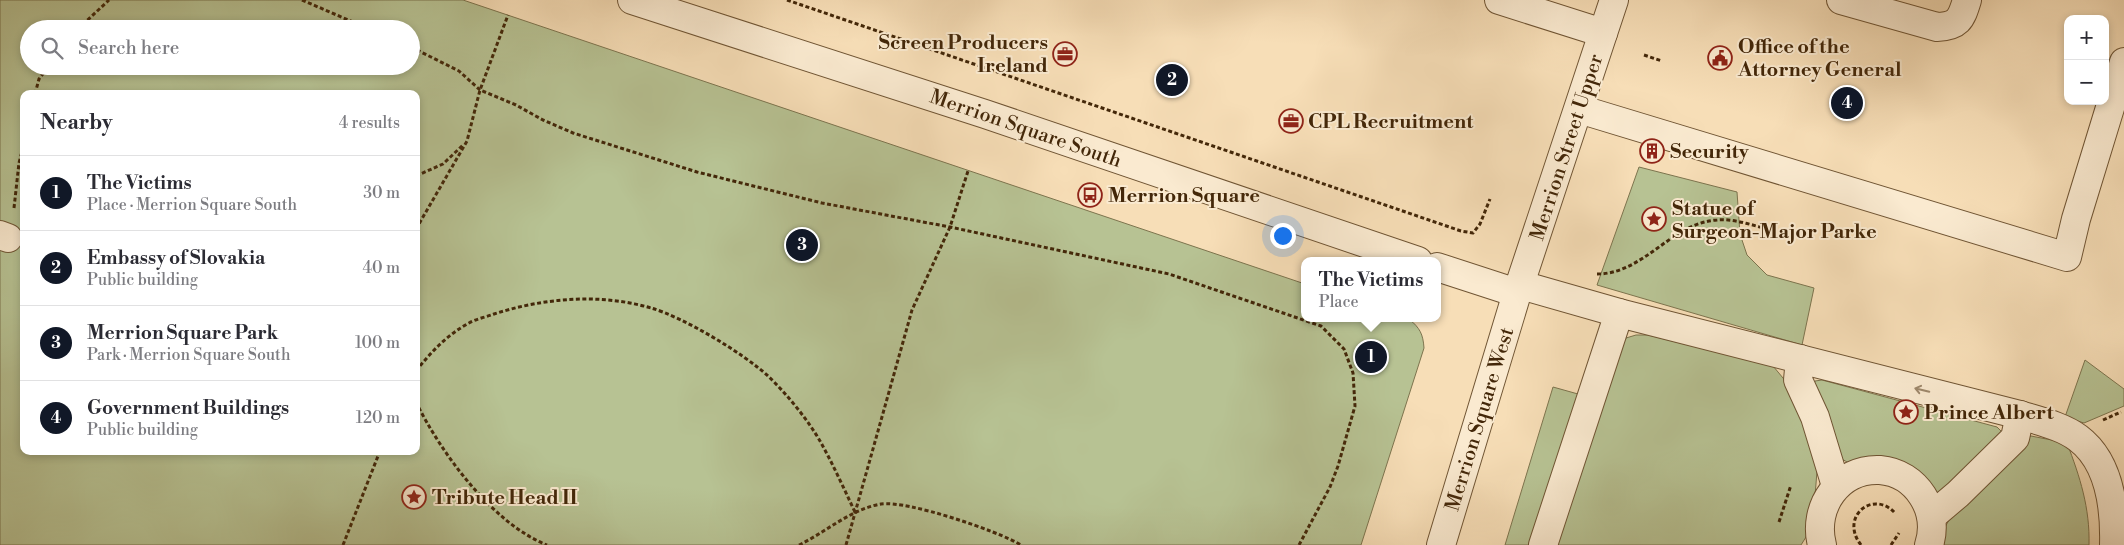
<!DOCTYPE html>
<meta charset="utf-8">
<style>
:root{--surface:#fff;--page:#f7f7f7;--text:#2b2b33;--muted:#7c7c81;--line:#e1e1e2;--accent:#111827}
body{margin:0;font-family:"Libre Bodoni",serif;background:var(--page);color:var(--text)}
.controls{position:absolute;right:15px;top:15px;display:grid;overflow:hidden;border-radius:10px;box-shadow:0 2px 8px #0003}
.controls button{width:45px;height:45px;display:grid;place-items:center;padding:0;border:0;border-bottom:1px solid var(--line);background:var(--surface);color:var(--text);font:25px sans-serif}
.you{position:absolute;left:1282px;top:235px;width:18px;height:18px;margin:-12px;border:4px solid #fff;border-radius:50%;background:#1a73e8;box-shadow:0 0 0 8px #1a73e833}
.badge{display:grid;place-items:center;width:32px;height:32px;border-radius:50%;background:var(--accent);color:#fff;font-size:16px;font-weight:700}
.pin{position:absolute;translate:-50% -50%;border:2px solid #fff;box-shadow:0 1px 5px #0006}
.popup{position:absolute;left:1301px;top:257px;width:140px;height:65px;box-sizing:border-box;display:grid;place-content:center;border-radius:10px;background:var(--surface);filter:drop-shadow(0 1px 4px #0005);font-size:16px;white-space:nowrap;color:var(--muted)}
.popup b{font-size:19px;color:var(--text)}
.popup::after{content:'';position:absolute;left:50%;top:100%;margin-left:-10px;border:10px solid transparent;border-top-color:var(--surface)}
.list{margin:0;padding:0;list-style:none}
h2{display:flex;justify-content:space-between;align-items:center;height:65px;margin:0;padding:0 20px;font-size:21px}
h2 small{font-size:16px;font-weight:400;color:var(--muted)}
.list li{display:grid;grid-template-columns:32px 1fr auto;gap:15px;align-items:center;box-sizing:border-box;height:75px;padding:0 20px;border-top:1px solid var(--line)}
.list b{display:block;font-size:19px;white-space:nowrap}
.list p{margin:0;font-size:16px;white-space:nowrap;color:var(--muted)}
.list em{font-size:16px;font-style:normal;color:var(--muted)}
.icon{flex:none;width:28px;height:28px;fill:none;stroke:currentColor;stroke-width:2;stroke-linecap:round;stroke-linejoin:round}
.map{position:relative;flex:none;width:2124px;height:545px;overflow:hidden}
.search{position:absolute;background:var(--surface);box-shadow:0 2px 8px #0003;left:20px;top:20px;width:400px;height:55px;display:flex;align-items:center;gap:12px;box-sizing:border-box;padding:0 18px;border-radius:28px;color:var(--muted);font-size:19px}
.panel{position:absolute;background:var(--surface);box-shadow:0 2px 8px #0003;left:20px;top:90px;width:400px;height:365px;border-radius:10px}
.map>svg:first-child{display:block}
.green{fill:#b7c293;stroke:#7d744e;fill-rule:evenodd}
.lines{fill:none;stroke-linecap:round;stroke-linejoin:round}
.minor-casing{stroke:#705534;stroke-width:30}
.path{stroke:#432709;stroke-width:3;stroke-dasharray:4 2.5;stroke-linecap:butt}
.minor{stroke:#faead0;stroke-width:28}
.oneway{stroke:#9e886c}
.labels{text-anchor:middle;stroke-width:4;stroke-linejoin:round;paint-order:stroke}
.poi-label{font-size:20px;font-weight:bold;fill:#432709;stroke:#faead0;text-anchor:start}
.street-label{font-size:20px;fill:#432709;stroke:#faead0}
</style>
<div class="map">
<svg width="2124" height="545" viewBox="0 0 2124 545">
<rect width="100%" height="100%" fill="#f7deb7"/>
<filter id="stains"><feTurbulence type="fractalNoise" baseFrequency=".004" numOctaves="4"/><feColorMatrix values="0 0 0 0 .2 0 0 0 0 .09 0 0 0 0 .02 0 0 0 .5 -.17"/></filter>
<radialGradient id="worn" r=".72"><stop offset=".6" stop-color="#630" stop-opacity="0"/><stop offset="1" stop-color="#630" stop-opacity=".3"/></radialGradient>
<g class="green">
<path d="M0,0H463L1305,284V318L1409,319C1420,328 1423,334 1424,348L1361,545H0ZM29,29H411V66H29ZM24,94H416V451H24Z"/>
<polygon points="1639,167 1737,192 1740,234 1747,255 1767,275 1814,288 1802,345 1597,285"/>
<polygon points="1636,335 1648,335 1773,366 1788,384 1802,412 1817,471 1814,509 1806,537 1801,545 1557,545 1620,347 1626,338"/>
<polygon points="2085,360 2124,389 2124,406 2084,423 2065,417"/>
<polygon points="1822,380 1997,427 2002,432 1939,496 1847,462 1837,456 1813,387 1815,381"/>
<polygon points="1553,387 1578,394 1532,545 1505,545"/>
<path d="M2031,436L2067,443C2080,477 2090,508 2089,545H1938L1942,533L1950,518L2027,438Z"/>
</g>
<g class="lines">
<g class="minor-casing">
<g id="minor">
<polyline points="632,0 985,114 1418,261"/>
<polyline points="1499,0 1603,33"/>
<path d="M1841,0L1937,27C1958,26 1961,20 1967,0"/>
<polyline points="1579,109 2067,257 2076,219 2124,62"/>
<polyline points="0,235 8,238"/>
<polyline points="1437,267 1517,293"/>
<polyline points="1521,285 1619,313"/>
<polyline points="1800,359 1798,380 1815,417 1836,486"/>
<polyline points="1932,516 1958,494 2015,438 2020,415"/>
<polyline points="1441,545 1517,293 1614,0"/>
<path d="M1543,545L1619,313L2020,415C2039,421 2062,426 2078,438C2110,462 2115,508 2114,545"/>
<path d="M1822,545C1812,507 1839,468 1880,470C1917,473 1940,511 1929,545"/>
</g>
</g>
<g class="path">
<polyline points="302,0 369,29"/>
<polyline points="787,0 1461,231 1473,233 1480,224 1490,199"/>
<polyline points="78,29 109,0"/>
<polyline points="411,47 459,71 480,90 516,105 543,120 573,133 697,172 822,203 950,227 1169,274 1321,326 1344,349 1353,373 1355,406 1338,466 1330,487 1299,545"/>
<polyline points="1644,55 1662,61"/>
<polyline points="35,94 39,79 49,66"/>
<polyline points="416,176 443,164 463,145"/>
<polyline points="14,208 19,163 24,144"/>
<polyline points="416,229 467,141 480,90 508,15"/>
<path d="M1597,274C1644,274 1671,223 1717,220C1735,218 1756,227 1773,230"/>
<path d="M416,371C431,352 447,335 469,323C476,319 486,317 494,314C544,298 600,293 651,308C683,317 743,353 768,376C786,393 808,420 820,441C833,464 844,489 855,512"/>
<path d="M416,402C441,453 493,524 547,545"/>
<polyline points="2103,420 2121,412"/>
<polyline points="1779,522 1791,485"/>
<polyline points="343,545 380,451"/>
<path d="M799,545C826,532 851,509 881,504C907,500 998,531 1021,545"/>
<polyline points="846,545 912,310 950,227 968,171"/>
<path d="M1861,545C1839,517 1873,489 1895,513"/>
<polyline points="1891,545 1899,533"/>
</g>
<use href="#minor" class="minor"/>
</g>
<defs><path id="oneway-shaft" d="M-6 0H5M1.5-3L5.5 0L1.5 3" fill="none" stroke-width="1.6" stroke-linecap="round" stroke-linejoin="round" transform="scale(1.25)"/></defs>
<use class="oneway" href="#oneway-shaft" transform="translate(1922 390) rotate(-166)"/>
<defs>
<g id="office-ring" transform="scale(1.25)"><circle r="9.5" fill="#faead0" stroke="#8f2418" stroke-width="1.5"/><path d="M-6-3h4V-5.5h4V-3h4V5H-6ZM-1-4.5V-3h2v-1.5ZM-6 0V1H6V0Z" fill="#8f2418"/></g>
<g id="civic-ring" transform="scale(1.25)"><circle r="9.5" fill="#faead0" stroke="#8f2418" stroke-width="1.5"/><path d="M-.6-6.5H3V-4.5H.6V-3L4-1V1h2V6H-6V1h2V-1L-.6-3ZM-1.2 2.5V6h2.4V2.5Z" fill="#8f2418"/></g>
<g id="building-ring" transform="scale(1.25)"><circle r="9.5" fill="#faead0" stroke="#8f2418" stroke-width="1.5"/><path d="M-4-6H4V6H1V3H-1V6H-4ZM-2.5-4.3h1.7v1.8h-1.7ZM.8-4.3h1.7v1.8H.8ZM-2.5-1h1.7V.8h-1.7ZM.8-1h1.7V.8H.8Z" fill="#8f2418"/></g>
<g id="bus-ring" transform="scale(1.25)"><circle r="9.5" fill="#faead0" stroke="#8f2418" stroke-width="1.5"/><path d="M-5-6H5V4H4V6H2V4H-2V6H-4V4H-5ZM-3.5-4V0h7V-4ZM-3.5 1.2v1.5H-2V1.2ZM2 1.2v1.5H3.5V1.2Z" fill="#8f2418"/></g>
<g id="sight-ring" transform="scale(1.25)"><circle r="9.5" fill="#faead0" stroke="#8f2418" stroke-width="1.5"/><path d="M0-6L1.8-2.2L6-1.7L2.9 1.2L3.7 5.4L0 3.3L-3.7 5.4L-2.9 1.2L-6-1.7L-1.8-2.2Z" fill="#8f2418"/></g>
</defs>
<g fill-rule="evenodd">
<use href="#office-ring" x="1065" y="54"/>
<use href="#civic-ring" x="1720" y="58"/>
<use href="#office-ring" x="1291" y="121"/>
<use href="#building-ring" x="1652" y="151"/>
<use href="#bus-ring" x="1090" y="195"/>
<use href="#sight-ring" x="1654" y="219"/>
<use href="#sight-ring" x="1906" y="412"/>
<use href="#sight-ring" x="414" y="497"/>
</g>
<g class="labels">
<g class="poi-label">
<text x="1048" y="49" text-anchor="end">Screen Producers<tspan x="1048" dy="23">Ireland</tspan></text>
<text x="1738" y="53">Office of the<tspan x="1738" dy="23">Attorney General</tspan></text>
<text x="1308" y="128">CPL Recruitment</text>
<text x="1670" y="158">Security</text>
<text x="1108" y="202">Merrion Square</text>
<text x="1672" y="215">Statue of<tspan x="1672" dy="23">Surgeon-Major Parke</tspan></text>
<text x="1924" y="419">Prince Albert</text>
<text x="432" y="504">Tribute Head II</text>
</g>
<g class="street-label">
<text transform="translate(1026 128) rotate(19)" y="7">Merrion Square South</text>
<text transform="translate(1566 147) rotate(-72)" y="7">Merrion Street Upper</text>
<text transform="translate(1479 419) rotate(-73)" y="7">Merrion Square West</text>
</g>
</g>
<rect width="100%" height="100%" filter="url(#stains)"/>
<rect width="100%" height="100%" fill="url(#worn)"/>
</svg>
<div class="controls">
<button>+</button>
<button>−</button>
</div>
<div class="you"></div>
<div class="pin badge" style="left:1371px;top:357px">1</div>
<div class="popup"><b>The Victims</b>Place</div>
<div class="pin badge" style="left:1172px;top:80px">2</div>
<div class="pin badge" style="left:802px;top:245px">3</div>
<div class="pin badge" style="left:1847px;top:103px">4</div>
<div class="search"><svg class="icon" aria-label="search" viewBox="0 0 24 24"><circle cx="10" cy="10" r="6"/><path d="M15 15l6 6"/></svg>Search here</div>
<section class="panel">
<h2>Nearby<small>4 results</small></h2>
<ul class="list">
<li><span class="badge">1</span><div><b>The Victims</b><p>Place · Merrion Square South</p></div><em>30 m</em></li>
<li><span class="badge">2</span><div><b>Embassy of Slovakia</b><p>Public building</p></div><em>40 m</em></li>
<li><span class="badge">3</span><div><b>Merrion Square Park</b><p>Park · Merrion Square South</p></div><em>100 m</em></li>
<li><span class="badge">4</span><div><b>Government Buildings</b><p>Public building</p></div><em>120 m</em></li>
</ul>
</section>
</div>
